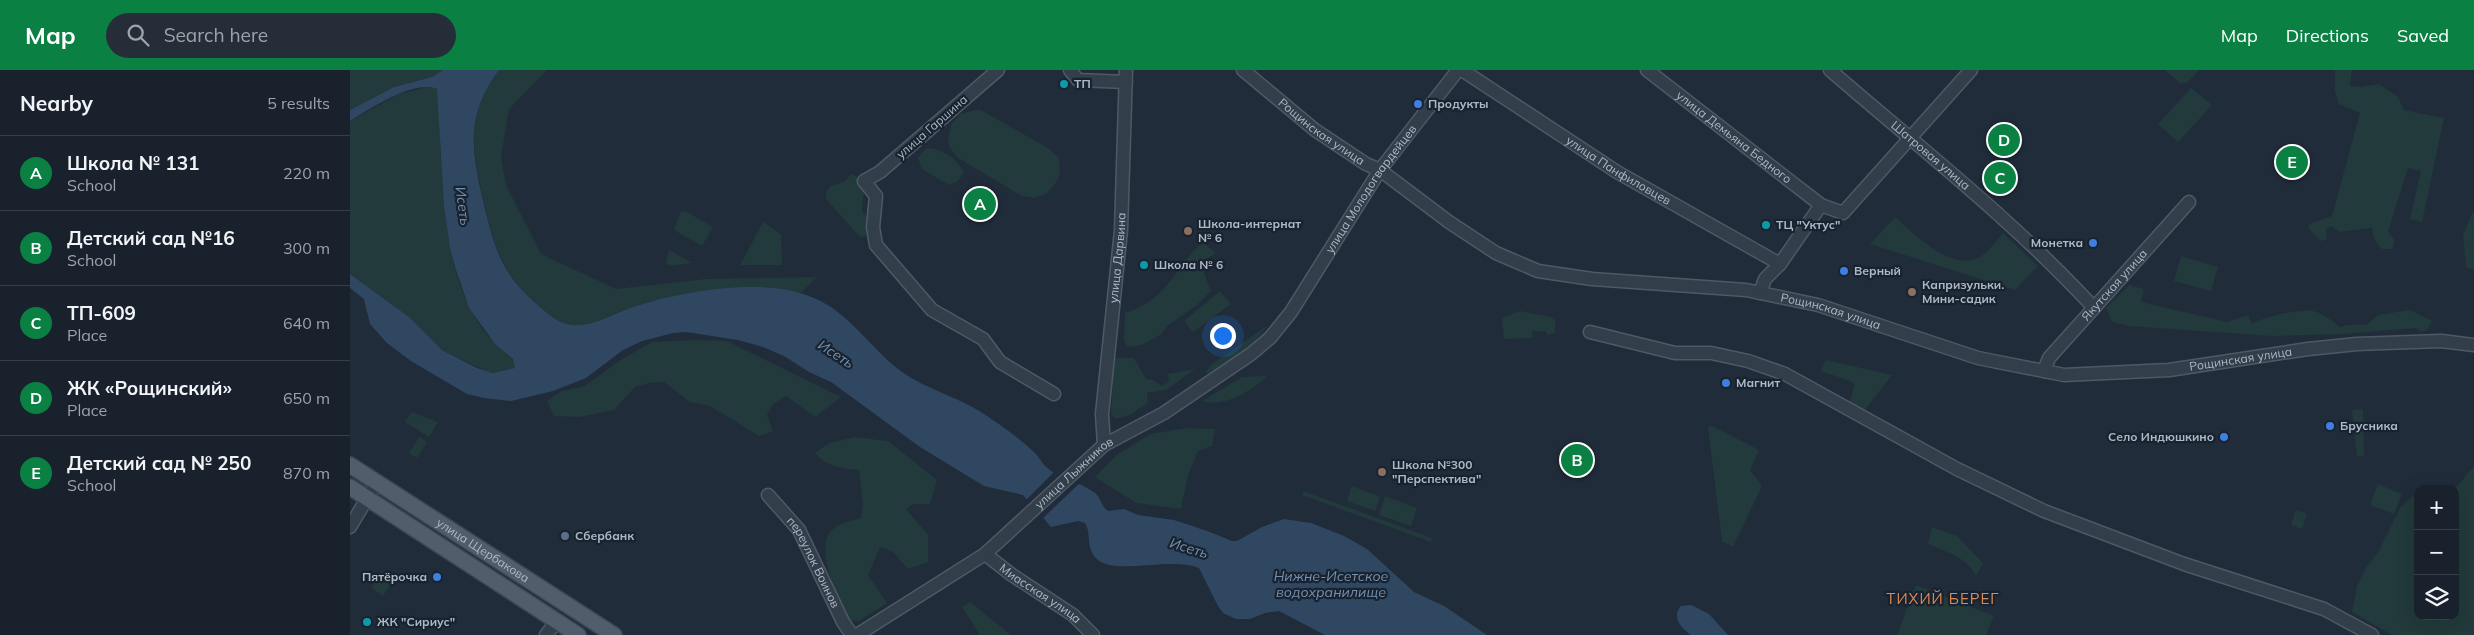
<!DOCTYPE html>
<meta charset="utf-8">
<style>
:root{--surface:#18212c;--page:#252e38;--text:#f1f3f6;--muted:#9fa3a9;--line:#363e48;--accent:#0b8043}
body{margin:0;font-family:Mulish,sans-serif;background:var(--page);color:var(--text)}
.controls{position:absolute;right:15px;bottom:15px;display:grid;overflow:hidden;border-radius:10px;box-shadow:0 5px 20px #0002}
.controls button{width:45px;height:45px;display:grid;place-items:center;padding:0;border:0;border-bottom:1px solid var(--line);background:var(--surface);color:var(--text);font:25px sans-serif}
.you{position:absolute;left:872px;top:265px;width:18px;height:18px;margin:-12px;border:4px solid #fff;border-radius:50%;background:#1a73e8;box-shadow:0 0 0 8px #1a73e833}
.badge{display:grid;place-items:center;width:32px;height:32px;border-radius:50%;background:var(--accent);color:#fff;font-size:16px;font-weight:700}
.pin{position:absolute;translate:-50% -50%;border:2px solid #fff;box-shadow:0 1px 5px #0006}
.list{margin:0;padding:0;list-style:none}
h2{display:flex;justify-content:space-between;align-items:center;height:65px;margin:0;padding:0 20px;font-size:21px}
h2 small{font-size:16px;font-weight:400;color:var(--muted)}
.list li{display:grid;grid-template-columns:32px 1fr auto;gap:15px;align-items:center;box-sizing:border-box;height:75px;padding:0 20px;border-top:1px solid var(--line)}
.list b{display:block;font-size:19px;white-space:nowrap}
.list p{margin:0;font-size:16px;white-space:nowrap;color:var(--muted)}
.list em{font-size:16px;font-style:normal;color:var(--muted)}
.icon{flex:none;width:28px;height:28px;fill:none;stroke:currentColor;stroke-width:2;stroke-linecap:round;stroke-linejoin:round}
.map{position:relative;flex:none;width:2124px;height:565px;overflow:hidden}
header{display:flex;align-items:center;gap:30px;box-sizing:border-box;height:70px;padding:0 25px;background:var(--accent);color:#fff}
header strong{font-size:24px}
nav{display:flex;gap:28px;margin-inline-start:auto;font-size:18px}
.search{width:350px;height:45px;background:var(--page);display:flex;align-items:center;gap:12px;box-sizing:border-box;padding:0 18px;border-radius:28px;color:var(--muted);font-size:19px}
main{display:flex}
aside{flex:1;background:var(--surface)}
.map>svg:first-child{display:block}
.green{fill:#223a3b}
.water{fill:#304761}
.pier{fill:#202c3a}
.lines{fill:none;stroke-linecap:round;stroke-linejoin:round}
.minor-casing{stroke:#4e5965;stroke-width:15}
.major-casing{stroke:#3d4754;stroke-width:18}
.minor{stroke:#333e4b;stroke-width:12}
.major{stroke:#515d6b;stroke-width:15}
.culture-dot{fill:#0f9aa8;stroke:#19232f;stroke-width:2}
.shop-dot{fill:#3f7fe0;stroke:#19232f;stroke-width:2}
.education-dot{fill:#8d6e63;stroke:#19232f;stroke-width:2}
.service-dot{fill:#5c6f8a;stroke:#19232f;stroke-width:2}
.labels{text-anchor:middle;stroke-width:4.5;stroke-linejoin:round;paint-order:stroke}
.poi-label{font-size:12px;font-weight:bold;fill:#aeb9c7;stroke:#19232f;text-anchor:start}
.street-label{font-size:12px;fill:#aeb9c7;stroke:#19232f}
.water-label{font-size:14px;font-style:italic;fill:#7491b2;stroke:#19232f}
.quarter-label{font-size:15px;letter-spacing:1px;fill:#db8955;stroke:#19232f}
</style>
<header>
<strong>Map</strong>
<div class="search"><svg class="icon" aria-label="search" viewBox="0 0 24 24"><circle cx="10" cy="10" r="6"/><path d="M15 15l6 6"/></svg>Search here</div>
<nav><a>Map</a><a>Directions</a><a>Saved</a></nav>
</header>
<main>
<aside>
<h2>Nearby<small>5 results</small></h2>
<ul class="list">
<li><span class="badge">A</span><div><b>Школа № 131</b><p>School</p></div><em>220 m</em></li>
<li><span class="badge">B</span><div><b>Детский сад №16</b><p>School</p></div><em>300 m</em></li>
<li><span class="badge">C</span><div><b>ТП-609</b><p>Place</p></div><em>640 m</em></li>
<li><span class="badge">D</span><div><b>ЖК «Рощинский»</b><p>Place</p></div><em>650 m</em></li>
<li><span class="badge">E</span><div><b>Детский сад № 250</b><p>School</p></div><em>870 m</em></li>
</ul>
</aside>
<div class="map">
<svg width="2124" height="565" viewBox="0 0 2124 565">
<rect width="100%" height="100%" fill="#202c3a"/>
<g class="green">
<polygon points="0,0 93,0 82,7 44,17 0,40"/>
<path d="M149,0H197L159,39L151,88L156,115L191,184L266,219L356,209L467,207L451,223C394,214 341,220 286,236C267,241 243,257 222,255C209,254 198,244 189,236C152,204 145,180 134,133C122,81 115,45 149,0Z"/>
<polygon points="1815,0 1849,0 1837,13 1830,13"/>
<path d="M1985,0H2002L2000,16L2010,17L2029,14L2048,27L2054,40L2094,48L2072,152L2060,149L2071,101L2058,98L2038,161L2045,171L2042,179H2032C2025,172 2023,168 2022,158L1989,162L1981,156L1976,159L1977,169L1971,171L1958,158L1959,154L1982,146L2010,43L1989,34L1985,22Z"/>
<path d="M77,17L86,18C90,24 90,77 91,89C95,147 98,209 132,258C141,272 156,280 166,293L165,298C156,303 146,304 136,301L92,280L59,247L0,204V51L49,24Z"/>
<polygon points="1841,18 1862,35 1828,72 1808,54"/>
<polygon points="629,39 698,78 709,88 710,104 705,114 697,123 685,128 672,126 608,88 600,78 598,70 601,55 610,44"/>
<path d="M576,78C591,78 608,89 614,103L607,112L599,115L572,99L568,88Z"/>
<polygon points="502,104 506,106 514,120 512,141 519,149 519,161 514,167 510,167 476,129 476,123 480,116 493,112"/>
<polygon points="331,141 337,142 363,157 352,176 324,160"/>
<polygon points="2122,143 2124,143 2124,200 2116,197 2113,165"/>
<path d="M1545,147C1564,164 1599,200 1628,188C1637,184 1646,171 1653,163L1688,196L1665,220L1520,174Z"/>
<polygon points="413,152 431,164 432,195 390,195"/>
<path d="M850,174H855L866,183L852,192L848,198L853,201L861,221L847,235L817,256L812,264L792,275L778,277L774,271L775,243C817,230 823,201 850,174Z"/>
<polygon points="319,180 343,193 320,196 316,193"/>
<polygon points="1831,186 1868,197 1861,221 1824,211"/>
<path d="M1779,215L1794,219L1791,232L1877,252L1898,245L1902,254C1913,247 1951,238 1963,241C1973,243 1982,251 1990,257L1997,255H2016L2028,245L2060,240L2082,251L2077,260L2072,262L2066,258L1994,264L1922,266L1778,256L1762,252L1756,238Z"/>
<polygon points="870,221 881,234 843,262 834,251"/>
<polygon points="1170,241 1201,247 1205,250 1205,263 1197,265 1196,261 1182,261 1183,268 1154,269 1152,248"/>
<path d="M918,255C907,271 875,301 855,303L862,294Z"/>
<polygon points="347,270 377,271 491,327 465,347 436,326 423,334 417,345 423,361 409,366 360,336 340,332 314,312 299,313 285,317 264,340 229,347 204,346 197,331 211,321 235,316 269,291 302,272"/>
<polygon points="764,288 784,288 796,309 803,310 812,316 820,311 817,304 845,299 816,320 797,323 798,333 779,345 765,349 761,343"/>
<path d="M1476,290L1542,305L1514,341L1499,333L1505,314C1499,309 1480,305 1471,301Z"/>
<path d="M917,306C901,321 875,338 852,331L892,307Z"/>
<polygon points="2013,339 2014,386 2007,386 2002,340"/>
<polygon points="62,342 88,352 79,367 55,352"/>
<polygon points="1362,356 1409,380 1400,400 1412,416 1383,477 1372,471 1358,357"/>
<polygon points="837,358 865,359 862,376 848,381 838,405 831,439 786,433 745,407 767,385 800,364"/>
<polygon points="69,367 77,372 67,388 59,383"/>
<path d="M505,367L538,371L587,410L580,434H563L556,439L578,465V492L558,499L543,482L530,477L518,505L537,533L509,551L498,550C489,528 463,479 482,460C490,453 501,451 511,448L513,435L509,400C492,398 476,397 465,383L479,373Z"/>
<polygon points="2124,396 2124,565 2042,565 2002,542 2007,516 2016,498 2029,481 2050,438 2068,421 2068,546 2105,546 2105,419"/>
<polygon points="2028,414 2052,424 2044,444 2020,435"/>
<polygon points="1002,416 1030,427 1025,441 997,431"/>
<polygon points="953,421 1082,468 1081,472 952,425"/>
<polygon points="1035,426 1067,438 1061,456 1029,445"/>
<polygon points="1946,440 1957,444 1952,459 1941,455"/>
<path d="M1582,457L1607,466L1633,493L1626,506C1618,488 1595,481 1578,474Z"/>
<polygon points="31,501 44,509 33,526 21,518"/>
<polygon points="1566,515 1644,546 1636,565 1547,565"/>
<polygon points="620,532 661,565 630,565 612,537"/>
</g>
<g class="water">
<path d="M93,0H149C114,47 122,82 134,135C146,184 152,204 190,237C199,245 210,254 222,255C242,257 265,243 283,237C332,221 416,206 464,228C498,242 520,277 548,299C574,319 607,326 634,344C652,356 669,368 685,383C689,387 692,393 696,397C709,409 731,412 745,423C751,428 751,436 758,441L774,439L788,445L824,450L860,462L882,471H887L912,457L934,449L961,453L994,466L1017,479L1064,522L1094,536L1137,565H975L929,541L915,543L900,549H886L873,543L868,536L849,498C822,486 765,506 747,489C735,478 742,464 735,453L728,451L701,457L673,425L634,416L570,377L481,312L459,302L434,286L413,277L388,270L336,262L323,263L292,271L273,280L236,308L203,321L161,331L134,328L117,324L61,291L37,273L20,254L14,229L0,218V204L59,247L92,280L127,298L143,303L165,298L163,289L145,274L119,238L106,200L100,178L94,136L87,19C64,9 20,39 0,51V40L44,17L82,7Z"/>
<path d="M1341,535L1359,544L1378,565H1341C1331,558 1321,547 1331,536Z"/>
</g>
<polygon class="pier" points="706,400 731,412 692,449 675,431"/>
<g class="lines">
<g class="minor-casing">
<g id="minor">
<polyline points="648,0 530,102 514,111 526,126 523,157 526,175 582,240 633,269 650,292 704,324"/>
<polyline points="720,0 728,10 776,12"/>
<path id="s1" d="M893,0L965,60L1016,94L1030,100L1099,152L1146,183L1188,201L1242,209L1396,220L1468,235L1628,288L1714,305L1819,300L1958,279L2007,274L2091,271L2124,275"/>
<path id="s2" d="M1112,0L1267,102L1430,194"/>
<path id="s3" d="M1297,0L1471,135L1493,143L1621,0"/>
<path id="s4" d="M1480,0C1569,77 1664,151 1744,238"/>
<polyline points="1410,223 1415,209 1430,194 1471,135"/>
<polyline points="1240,262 1325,283 1361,283 1398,291 1435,304 1607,399 1694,441 1834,494 1974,539 2022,565"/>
<path id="s5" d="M1694,301L1699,288L1839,132"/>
<path id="s6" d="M754,375L752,344L771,160L776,0"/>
<path id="s7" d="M418,425L449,460L493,552L502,565"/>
<polyline points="0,457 27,412"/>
<path id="s8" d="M635,484L662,505L723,545L743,565"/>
<polyline points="196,565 207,551"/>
<path id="s9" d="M507,565L635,484L754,375L814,343L901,284L920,268L941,242L1030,100L1108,0"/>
</g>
</g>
<g class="major-casing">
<g id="major">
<path id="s10" d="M0,395L264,565"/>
<polyline points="0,417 228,565"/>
</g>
</g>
<use href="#minor" class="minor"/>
<use href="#major" class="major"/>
</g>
<g class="culture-dot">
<circle cx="714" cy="14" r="5"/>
<circle cx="1416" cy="155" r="5"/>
<circle cx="794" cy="195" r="5"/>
<circle cx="17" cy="552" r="5"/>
</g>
<g class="shop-dot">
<circle cx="1068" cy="34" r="5"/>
<circle cx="1743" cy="173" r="5"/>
<circle cx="1494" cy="201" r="5"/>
<circle cx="1376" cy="313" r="5"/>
<circle cx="1980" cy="356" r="5"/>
<circle cx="1874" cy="367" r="5"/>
<circle cx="87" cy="507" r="5"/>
</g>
<g class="education-dot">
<circle cx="838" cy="161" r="5"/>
<circle cx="1562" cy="222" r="5"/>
<circle cx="1032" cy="402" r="5"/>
</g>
<circle class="service-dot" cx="215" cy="466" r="5"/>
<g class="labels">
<g class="poi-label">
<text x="724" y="18">ТП</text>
<text x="1078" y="38">Продукты</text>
<text x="848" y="158">Школа-интернат<tspan x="848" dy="14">№ 6</tspan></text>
<text x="1426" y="159">ТЦ "Уктус"</text>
<text x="1733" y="177" text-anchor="end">Монетка</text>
<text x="804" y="199">Школа № 6</text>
<text x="1504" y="205">Верный</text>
<text x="1572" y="219">Капризульки.<tspan x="1572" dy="14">Мини-садик</tspan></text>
<text x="1386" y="317">Магнит</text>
<text x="1990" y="360">Брусника</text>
<text x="1864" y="371" text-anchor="end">Село Индюшкино</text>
<text x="1042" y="399">Школа №300<tspan x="1042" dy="14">"Перспектива"</tspan></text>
<text x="225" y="470">Сбербанк</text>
<text x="77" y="511" text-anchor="end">Пятёрочка</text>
<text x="27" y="556">ЖК "Сириус"</text>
</g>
<g class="street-label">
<text transform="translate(582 57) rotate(-41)" y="4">улица Гаршина</text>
<text dy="4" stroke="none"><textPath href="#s1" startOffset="100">Рощинская улица</textPath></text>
<text dy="4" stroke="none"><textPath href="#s3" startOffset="110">улица Демьяна Бедного</textPath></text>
<text dy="4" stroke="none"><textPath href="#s4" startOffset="132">Шатровая улица</textPath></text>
<text dy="4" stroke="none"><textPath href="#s2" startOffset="186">улица Панфиловцев</textPath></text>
<text dy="4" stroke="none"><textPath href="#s9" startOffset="691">улица Молодогвардейцев</textPath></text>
<text dy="4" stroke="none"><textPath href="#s6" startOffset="188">улица Дарвина</textPath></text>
<text dy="4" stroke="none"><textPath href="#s5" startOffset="112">Якутская улица</textPath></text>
<text dy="4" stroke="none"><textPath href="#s1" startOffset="655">Рощинская улица</textPath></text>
<text dy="4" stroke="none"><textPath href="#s1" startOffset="1075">Рощинская улица</textPath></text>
<text dy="4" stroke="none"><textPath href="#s9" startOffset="272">улица Лыжников</textPath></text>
<text dy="4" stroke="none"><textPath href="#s10" startOffset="158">улица Щербакова</textPath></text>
<text dy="4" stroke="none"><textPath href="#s7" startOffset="82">переулок Воинов</textPath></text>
<text dy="4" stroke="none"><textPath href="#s8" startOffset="68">Миасская улица</textPath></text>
</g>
<g class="water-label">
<text transform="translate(113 136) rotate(82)" y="5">Исеть</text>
<text transform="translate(486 284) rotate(33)" y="5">Исеть</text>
<text transform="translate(839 478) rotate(17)" y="5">Исеть</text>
<text x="981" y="511">Нижне-Исетское<tspan x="981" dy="16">водохранилище</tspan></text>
</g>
<g class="quarter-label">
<text x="1593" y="534">ТИХИЙ БЕРЕГ</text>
</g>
</g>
</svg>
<div class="controls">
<button>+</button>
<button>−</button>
<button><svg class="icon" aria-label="layers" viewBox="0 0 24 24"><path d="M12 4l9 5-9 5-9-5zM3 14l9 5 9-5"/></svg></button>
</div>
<div class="you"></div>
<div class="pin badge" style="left:630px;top:134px">A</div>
<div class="pin badge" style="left:1227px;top:390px">B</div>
<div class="pin badge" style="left:1650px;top:108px">C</div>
<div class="pin badge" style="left:1654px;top:70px">D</div>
<div class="pin badge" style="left:1942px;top:92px">E</div>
</div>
</main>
